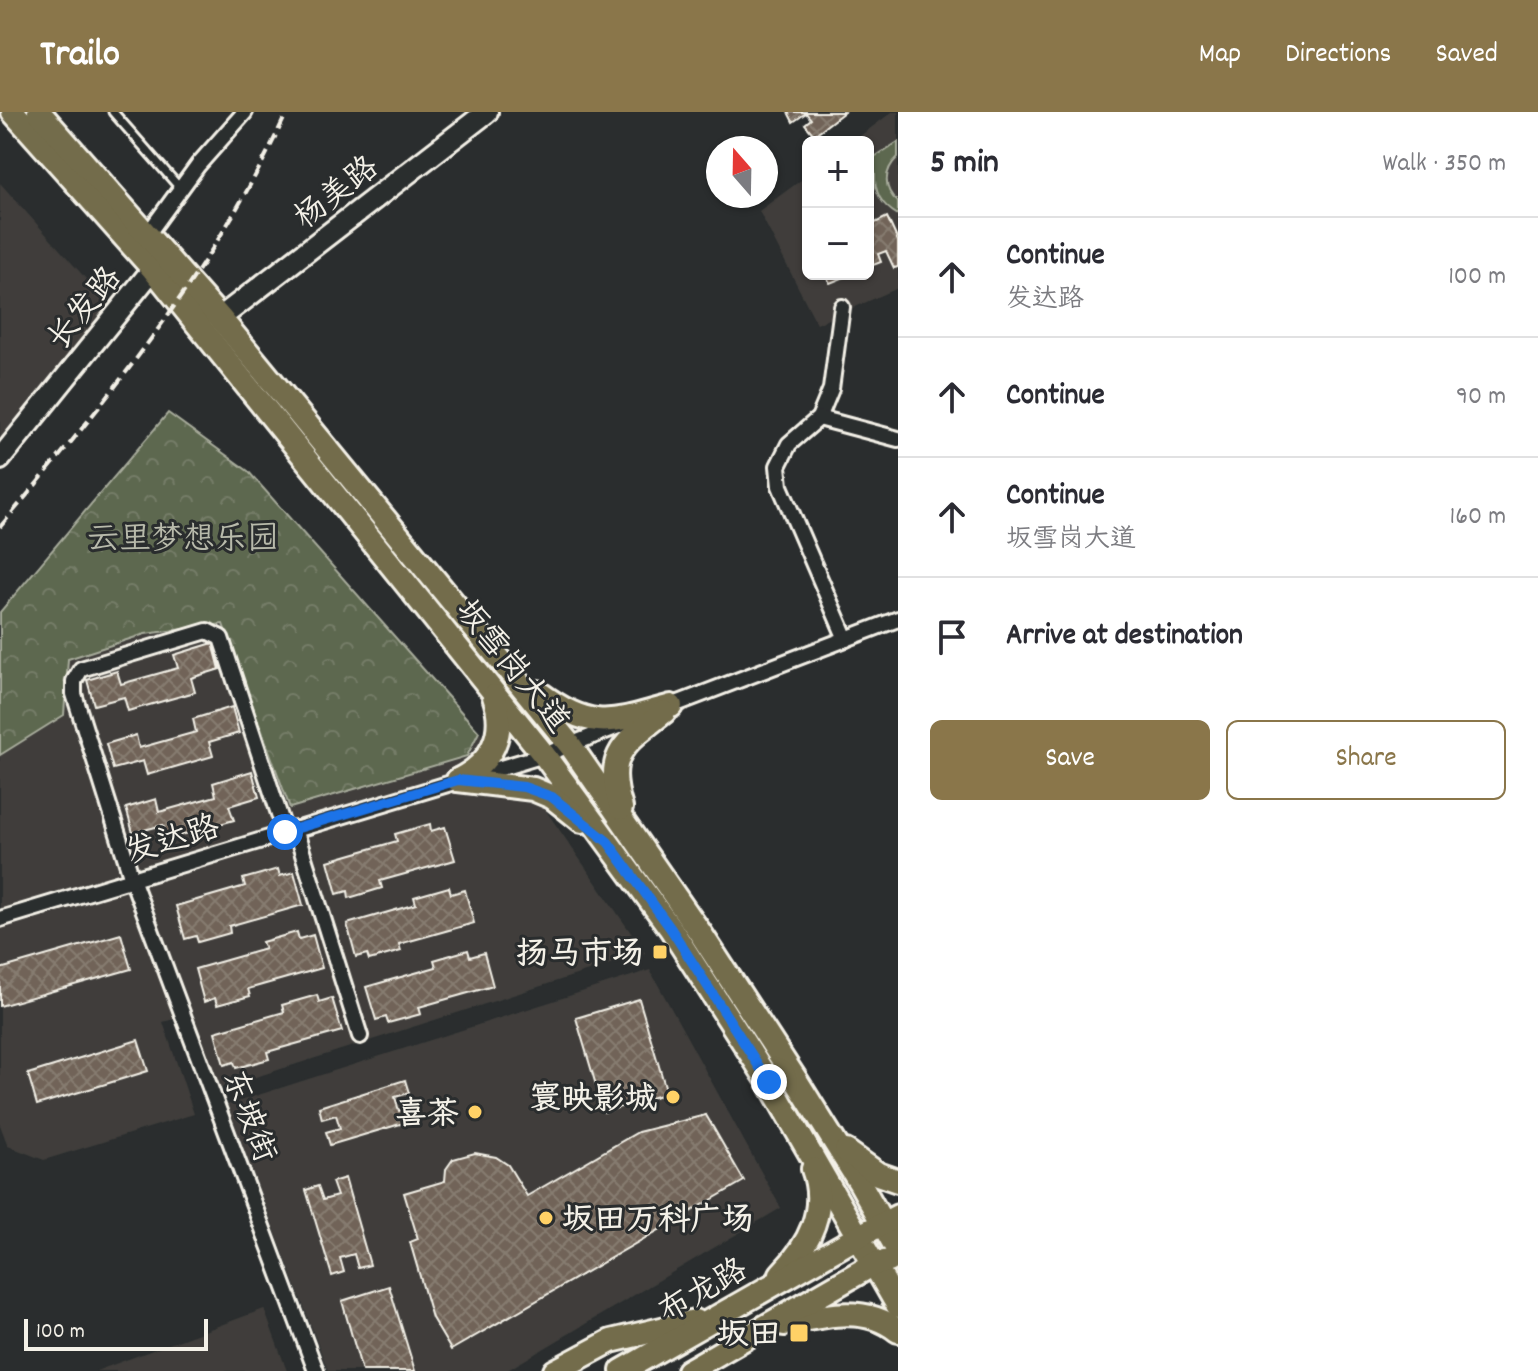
<!DOCTYPE html>
<meta charset="utf-8">
<style>
:root{--surface:#fff;--page:#f2f2f3;--text:#2b2b33;--muted:#7c7c81;--line:#e1e1e2;--accent:#8a764a}
body{margin:0;font-family:Dekko,"LXGW WenKai TC",sans-serif;background:var(--page);color:var(--text)}
.controls{position:absolute;right:24px;top:24px;display:grid;overflow:hidden;border-radius:12px;box-shadow:0 2px 6px #0004}
.controls button{width:72px;height:72px;display:grid;place-items:center;padding:0;border:0;border-bottom:2px solid var(--line);background:var(--surface);color:var(--text);font:40px sans-serif}
.compass{position:absolute;left:706px;top:24px;width:72px;height:72px;border-radius:50%;background:var(--surface);box-shadow:0 2px 6px #0004;rotate:340deg}
.scale{position:absolute;left:24px;bottom:20px;width:184px;box-sizing:border-box;padding-left:8px;border:4px solid #f4f1e8;border-top:0;font-size:22px;line-height:28px;white-space:nowrap;color:#f4f1e8;-webkit-text-stroke:6px #2a2d2e;paint-order:stroke}
.stop{position:absolute;width:24px;height:24px;margin:-18px;border:6px solid #1a73e8;border-radius:50%;background:#fff}
.stop.end{background:#1a73e8;border-color:#fff;box-shadow:0 2px 8px #0008}
.list{margin:0;padding:0;list-style:none}
h2{display:flex;justify-content:space-between;align-items:center;height:104px;margin:0;padding:0 32px;font-size:34px}
h2 small{font-size:26px;font-weight:400;color:var(--muted)}
.list li{display:grid;grid-template-columns:52px 1fr auto;gap:24px;align-items:center;box-sizing:border-box;height:120px;padding:0 32px;border-top:2px solid var(--line)}
.list b{display:block;font-size:30px;white-space:nowrap}
.list p{margin:0;font-size:26px;white-space:nowrap;color:var(--muted)}
.list em{font-size:26px;font-style:normal;color:var(--muted)}
.actions{display:flex;gap:16px;padding:24px 32px}
.actions a{flex:1;padding:18px 0;border:2px solid var(--accent);border-radius:12px;text-align:center;font-size:28px;color:var(--accent)}
.actions .main{background:var(--accent);color:#fff}
.icon{flex:none;width:44px;height:44px;fill:none;stroke:currentColor;stroke-width:2;stroke-linecap:round;stroke-linejoin:round}
.map{position:relative;flex:none;width:898px;height:1259px;overflow:hidden}
header{display:flex;align-items:center;gap:48px;box-sizing:border-box;height:112px;padding:0 40px;background:var(--accent);color:#fff}
header strong{font-size:38px}
nav{display:flex;gap:44px;margin-inline-start:auto;font-size:28px}
main{display:flex}
aside{flex:1;background:var(--surface)}
.map>svg:first-child{display:block}
.built{fill:#3f3e3b}
.park{fill:url(#park-crowns);stroke:#a8ac9c;stroke-width:2}
.pitch{fill:#5d674f;stroke:#a8ac9c;stroke-width:2}
.building{fill:url(#building-cross-hatch);stroke:#f4f1e8;stroke-width:2}
.lines{fill:none;stroke-linecap:round;stroke-linejoin:round}
.lane-casing{stroke:#f4f1e8;stroke-width:13}
.street-casing{stroke:#f4f1e8;stroke-width:20}
.secondary-casing{stroke:#f4f1e8;stroke-width:26}
.primary-casing{stroke:#f4f1e8;stroke-width:28}
.lane{stroke:#2a2d2e;stroke-width:7}
.street{stroke:#2a2d2e;stroke-width:14}
.secondary{stroke:#2a2d2e;stroke-width:20}
.primary{stroke:#736c4b;stroke-width:22}
.rail{stroke:#f4f1e8;stroke-width:4;stroke-dasharray:12 6;stroke-linecap:butt}
.route{stroke:#1a73e8;stroke-width:10}
.poi-dot{fill:#ffd166;stroke:#2a2d2e;stroke-width:3}
.labels{text-anchor:middle;stroke-width:6;stroke-linejoin:round;paint-order:stroke}
.street-label{font-size:32px;fill:#f4f1e8;stroke:#2a2d2e}
.park-label{font-size:32px;fill:#b8baab;stroke:#2a2d2e}
.poi-label{font-size:32px;font-weight:bold;fill:#f4f1e8;stroke:#2a2d2e;text-anchor:end}
</style>
<header>
<strong>Trailo</strong>
<nav><a>Map</a><a>Directions</a><a>Saved</a></nav>
</header>
<main>
<div class="map">
<svg width="898" height="1259" viewBox="0 0 898 1259">
<defs>
<pattern id="park-crowns" width="20" height="18" patternUnits="userSpaceOnUse" patternTransform="scale(2)"><rect width="20" height="18" fill="#5d674f"/><path d="M2 6a3 3 0 1 1 6 0M12 15a3 3 0 1 1 6 0" fill="none" stroke="#757d68"/></pattern>
<pattern id="building-cross-hatch" width="8" height="8" patternUnits="userSpaceOnUse" patternTransform="scale(2)"><rect width="8" height="8" fill="#716458"/><path d="M0 0l8 8M0 8l8-8" fill="none" stroke="#867b70"/></pattern>
</defs>
<rect width="100%" height="100%" fill="#2a2d2e"/>
<filter id="ink" filterUnits="userSpaceOnUse"><feTurbulence type="fractalNoise" baseFrequency=".0125" numOctaves="2"/><feDisplacementMap in="SourceGraphic" scale="16" xChannelSelector="R" yChannelSelector="G"/><feConvolveMatrix kernelMatrix="1 2 1 2 8 2 1 2 1" color-interpolation-filters="sRGB"/></filter>
<g filter="url(#ink)">
<g class="built">
<polygon points="892,0 898,0 898,176 817,212 759,99 808,63 808,162 868,162 868,30 852,30"/>
<polygon points="0,71 115,199 0,340"/>
<polygon points="223,512 290,696 466,644 479,620 533,680 645,841 218,977 193,902 163,910 194,1002 44,1048 8,1034 0,1013 0,643 64,603 67,547 145,522"/>
<polygon points="650,858 781,1096 506,1259 328,1259 227,993"/>
<polygon points="264,1197 287,1259 96,1259"/>
</g>
<polygon class="park" points="168,301 248,359 479,620 467,644 290,696 223,512 145,522 68,547 64,603 0,643 0,500"/>
<path class="pitch" d="M898,30V45C883,59 883,77 898,90V103C881,93 874,80 875,61L868,65V49Z"/>
<g class="building">
<polygon points="788,0 844,0 814,23 805,12 811,7 806,1 793,10"/>
<polygon points="887,105 898,129 898,155 894,156 886,139 878,142 881,150 868,155 868,119 873,117 871,113"/>
<polygon points="825,162 852,162 830,171"/>
<polygon points="213,531 220,557 191,566 195,580 128,599 124,585 94,593 87,568 117,559 121,572 178,556 174,543"/>
<polygon points="232,595 239,621 209,630 213,644 147,663 143,649 113,657 106,632 136,623 139,636 196,620 193,607"/>
<polygon points="252,659 259,685 229,694 234,708 167,727 163,713 133,721 126,696 156,687 159,700 216,684 213,671"/>
<polygon points="430,712 431,719 445,715 455,748 380,769 382,776 349,786 348,779 337,782 328,749 397,729 395,722"/>
<polygon points="278,757 280,764 294,760 303,793 229,814 230,821 198,830 196,824 185,827 176,794 245,774 243,767"/>
<polygon points="449,775 451,782 465,778 474,811 399,832 401,839 369,848 367,842 356,845 347,812 416,792 414,785"/>
<polygon points="297,820 299,827 313,823 322,856 248,877 250,884 217,893 215,886 204,890 195,857 265,837 262,830"/>
<polygon points="121,822 131,857 0,894 0,857"/>
<polygon points="468,838 470,845 484,841 493,874 419,895 421,902 388,911 386,905 376,908 366,875 436,855 434,848"/>
<polygon points="317,883 319,890 332,886 342,919 267,940 269,947 236,956 234,950 224,953 215,920 284,900 282,893"/>
<polygon points="639,887 667,981 604,1000 576,906"/>
<polygon points="138,928 148,959 37,993 28,962"/>
<polygon points="405,968 409,981 395,985 399,999 413,994 417,1007 330,1033 326,1020 340,1016 336,1003 322,1007 319,995"/>
<polygon points="706,1003 744,1069 451,1238 432,1206 410,1130 418,1127 404,1081 445,1069 446,1057 453,1047 475,1041 496,1045 508,1053 527,1084 638,1020"/>
<polygon points="345,1066 370,1153 358,1156 354,1142 340,1146 344,1160 332,1164 306,1078 318,1074 323,1088 337,1084 332,1070"/>
<polygon points="389,1174 415,1259 362,1259 342,1189"/>
</g>
<g class="lines">
<g class="lane-casing">
<polyline id="lane" points="113,0 180,76"/>
</g>
<g class="street-casing">
<g id="street">
<polyline points="147,123 198,53 245,0"/>
<polyline points="842,195 831,277 819,306 789,332 778,354 780,374 846,527"/>
<polyline points="819,306 898,327"/>
<polyline points="663,597 898,507"/>
<polyline points="295,717 360,924"/>
<polyline points="285,720 221,526 207,519 81,557 74,569 74,582 132,767 316,1259"/>
<polyline points="0,807 544,643 621,613"/>
</g>
</g>
<g class="secondary-casing">
<g id="secondary">
<polyline points="220,206 487,0"/>
<polyline points="0,347 153,157"/>
</g>
</g>
<g class="primary-casing">
<g id="primary">
<polyline points="13,0 153,157 544,643 671,817 769,970 898,1194"/>
<polyline points="39,0 220,206 570,633 699,819 796,968 860,1071 898,1139"/>
<path d="M538,580C592,620 610,611 671,594"/>
<polyline points="458,668 533,677 552,685 582,709"/>
<path d="M458,668C492,651 507,621 494,584"/>
<path d="M621,696C604,641 624,632 664,600"/>
<polyline points="846,1039 878,1062 898,1069"/>
<path d="M781,1162C809,1133 828,1098 813,1057"/>
<path d="M784,1212C822,1204 865,1192 898,1219"/>
<polyline points="555,1259 611,1229 695,1209"/>
<polyline points="622,1259 859,1124 898,1104"/>
<polyline points="688,1259 874,1152 889,1149"/>
</g>
</g>
<use href="#lane" class="lane"/>
<use href="#street" class="street"/>
<use href="#secondary" class="secondary"/>
<use href="#primary" class="primary"/>
<path class="rail" d="M0,415C109,287 217,153 287,0"/>
</g>
</g>
<g class="lines" filter="url(#ink)">
<polyline class="route" points="285,720 458,668 524,675 552,685 608,730 671,817 769,970"/>
</g>
<g class="poi-dot">
<rect x="652" y="832" width="16" height="16" rx="4"/>
<circle cx="673" cy="985" r="8"/>
<circle cx="475" cy="1000" r="8"/>
<circle cx="546" cy="1106" r="8"/>
<rect x="789" y="1211" width="20" height="20" rx="4"/>
</g>
<g class="labels">
<g class="street-label">
<text transform="translate(335 79) rotate(-38)" y="11">杨美路</text>
<text transform="translate(83 195) rotate(-51)" y="11">长发路</text>
<text transform="translate(514 553) rotate(51)" y="11">坂雪岗大道</text>
<text transform="translate(172 726) rotate(-17)" y="11">发达路</text>
<text transform="translate(251 1003) rotate(69)" y="11">东坡街</text>
<text transform="translate(702 1177) rotate(-30)" y="11">布龙路</text>
</g>
<g class="park-label">
<text x="183" y="436">云里梦想乐园</text>
</g>
<g class="poi-label">
<text x="644" y="851">扬马市场</text>
<text x="657" y="996">寰映影城</text>
<text x="459" y="1011">喜茶</text>
<text x="562" y="1117" text-anchor="start">坂田万科广场</text>
<text x="781" y="1232">坂田</text>
</g>
</g>
</svg>
<div class="controls">
<button>+</button>
<button>−</button>
</div>
<svg class="compass" viewBox="-18 -18 36 36"><path d="M0-13l5 13h-10z" fill="#e53935"/><path d="M0 13l5-13h-10z" fill="#7c7c81"/></svg>
<div class="scale">100 m</div>
<div class="stop" style="left:285px;top:720px"></div>
<div class="stop end" style="left:769px;top:970px"></div>
</div>
<aside>
<h2>5 min<small>Walk · 350 m</small></h2>
<ul class="list">
<li><svg class="icon" aria-label="ahead" viewBox="0 0 24 24"><path d="M12 20V5M6 11l6-6 6 6"/></svg><div><b>Continue</b><p>发达路</p></div><em>100 m</em></li>
<li><svg class="icon" aria-label="ahead" viewBox="0 0 24 24"><path d="M12 20V5M6 11l6-6 6 6"/></svg><div><b>Continue</b></div><em>90 m</em></li>
<li><svg class="icon" aria-label="ahead" viewBox="0 0 24 24"><path d="M12 20V5M6 11l6-6 6 6"/></svg><div><b>Continue</b><p>坂雪岗大道</p></div><em>160 m</em></li>
<li><svg class="icon" aria-label="arrive" viewBox="0 0 24 24"><path d="M6 21V4h12l-3 4 3 4H6"/></svg><div><b>Arrive at destination</b></div></li>
</ul>
<div class="actions"><a class="main">Save</a><a>Share</a></div>
</aside>
</main>
